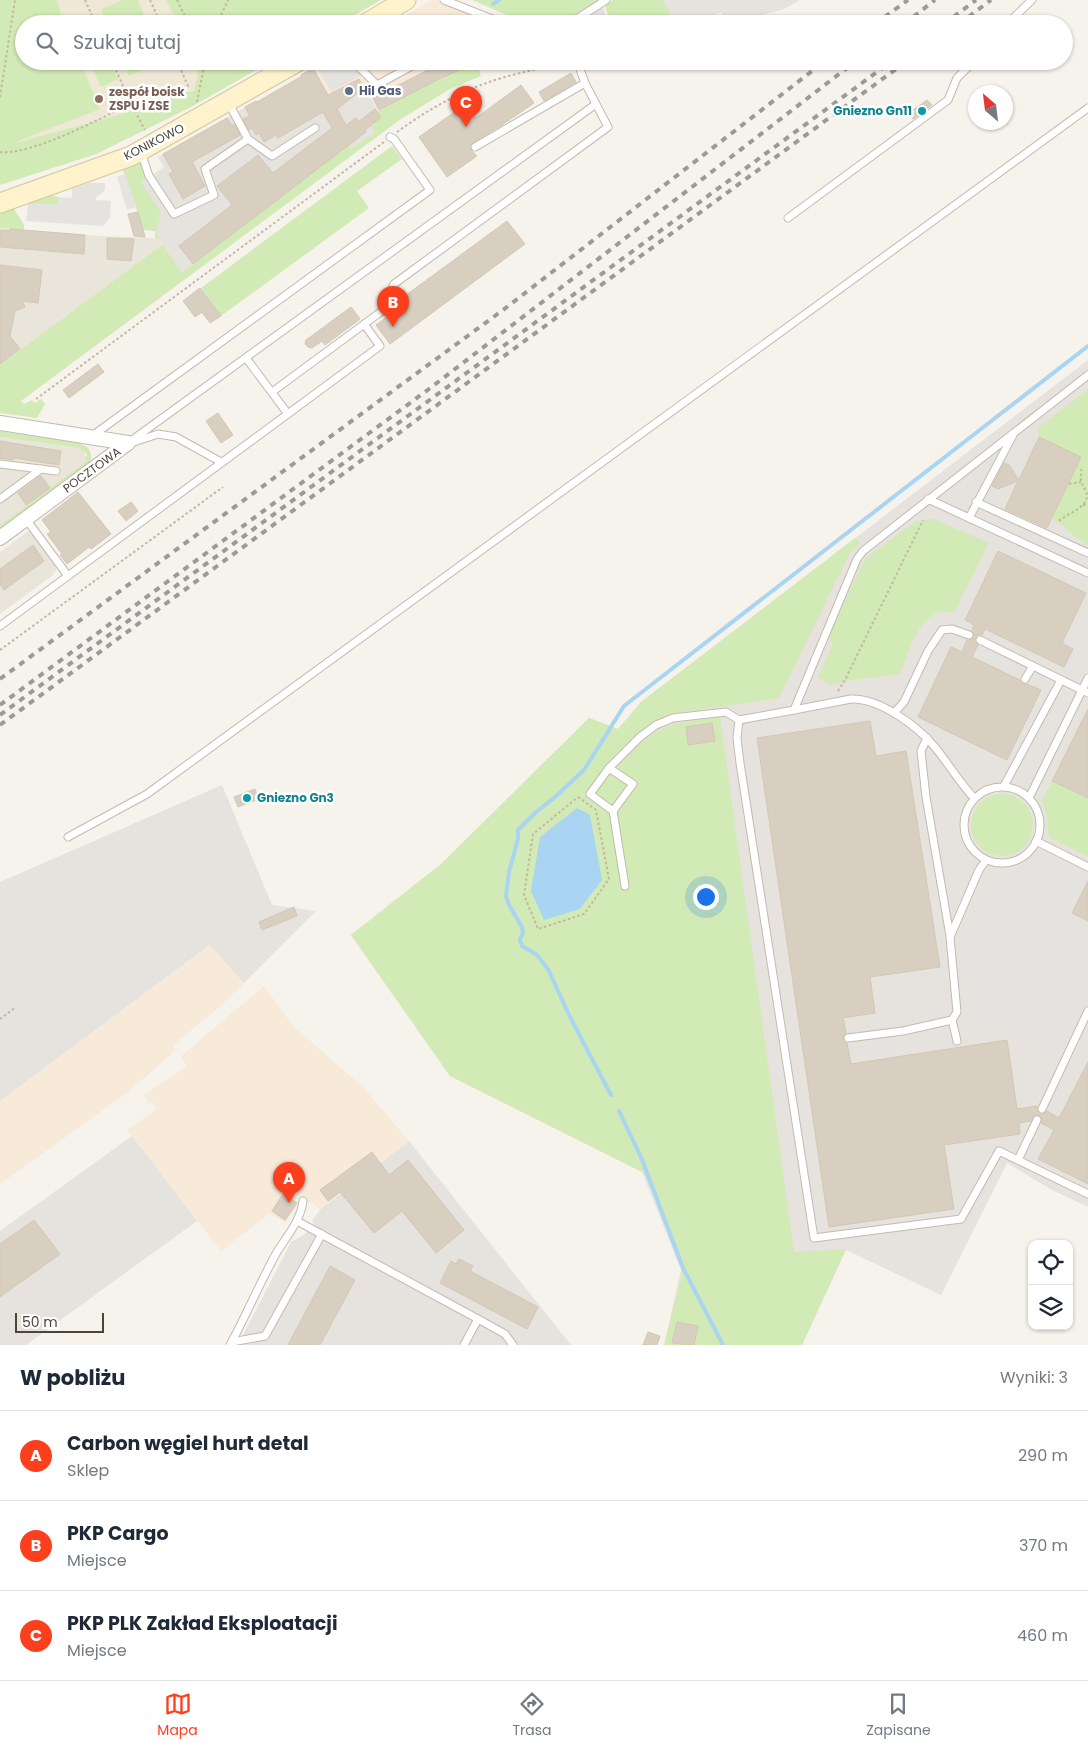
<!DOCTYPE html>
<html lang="pl">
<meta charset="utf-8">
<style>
:root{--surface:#fff;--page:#f2f2f3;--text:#1f2937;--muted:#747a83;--line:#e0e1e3;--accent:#fc3f1d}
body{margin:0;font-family:Poppins,sans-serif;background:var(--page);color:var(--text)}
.controls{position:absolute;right:15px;bottom:15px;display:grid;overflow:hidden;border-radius:10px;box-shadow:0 1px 4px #0004}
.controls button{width:45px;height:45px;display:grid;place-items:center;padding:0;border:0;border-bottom:1px solid var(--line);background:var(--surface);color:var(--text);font:25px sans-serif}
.compass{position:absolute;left:968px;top:85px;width:45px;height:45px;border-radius:50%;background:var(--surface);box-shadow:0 1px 4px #0004;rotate:332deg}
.scale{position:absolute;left:15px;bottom:12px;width:89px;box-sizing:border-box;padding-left:5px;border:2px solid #4b4439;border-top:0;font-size:14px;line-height:18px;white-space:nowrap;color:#4b4439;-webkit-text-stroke:4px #fff;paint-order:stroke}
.you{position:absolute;left:705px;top:896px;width:18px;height:18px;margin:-12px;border:4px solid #fff;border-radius:50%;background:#1a73e8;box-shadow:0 0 0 8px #1a73e833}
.badge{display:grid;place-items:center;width:32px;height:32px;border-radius:50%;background:var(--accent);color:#fff;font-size:16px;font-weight:700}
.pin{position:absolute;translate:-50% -41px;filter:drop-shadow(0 1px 2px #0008)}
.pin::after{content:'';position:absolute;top:26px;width:18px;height:15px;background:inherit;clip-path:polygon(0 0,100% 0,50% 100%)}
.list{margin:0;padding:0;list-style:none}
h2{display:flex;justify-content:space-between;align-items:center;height:65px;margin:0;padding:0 20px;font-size:21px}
h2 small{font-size:16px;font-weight:400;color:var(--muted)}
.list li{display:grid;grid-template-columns:32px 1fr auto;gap:15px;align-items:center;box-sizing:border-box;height:90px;padding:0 20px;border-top:1px solid var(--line)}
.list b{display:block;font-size:19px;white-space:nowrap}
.list p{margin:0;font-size:16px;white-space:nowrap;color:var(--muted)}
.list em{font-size:16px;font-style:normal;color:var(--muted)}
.icon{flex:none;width:28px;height:28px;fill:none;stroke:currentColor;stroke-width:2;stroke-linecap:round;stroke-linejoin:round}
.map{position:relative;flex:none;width:1088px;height:1345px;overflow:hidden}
.search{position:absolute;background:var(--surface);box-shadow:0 1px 4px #0004;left:15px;right:15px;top:15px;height:55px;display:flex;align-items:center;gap:12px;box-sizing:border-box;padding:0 18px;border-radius:28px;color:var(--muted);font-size:19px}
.sheet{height:335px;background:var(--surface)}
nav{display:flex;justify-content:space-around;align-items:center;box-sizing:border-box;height:70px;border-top:1px solid var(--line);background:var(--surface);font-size:14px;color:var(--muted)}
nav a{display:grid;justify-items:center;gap:2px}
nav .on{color:var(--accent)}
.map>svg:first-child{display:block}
.residential{fill:#eae5da}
.commercial{fill:#f7ead8}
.industrial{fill:#e6e2dd}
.education{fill:#efe8d6}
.green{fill:#d2eab5}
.parking{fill:#e5e3e0}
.water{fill:#a9d4f2}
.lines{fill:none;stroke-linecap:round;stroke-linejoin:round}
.stream{stroke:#a9d4f2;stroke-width:4}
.building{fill:#d8cfc1;stroke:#d3c7b4}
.lane-casing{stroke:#c2bbae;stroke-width:9}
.street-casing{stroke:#c2bbae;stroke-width:16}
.secondary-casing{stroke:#d6c79b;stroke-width:21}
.path{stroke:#c4b79f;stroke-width:2;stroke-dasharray:2.5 2.5;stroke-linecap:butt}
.lane{stroke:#fff;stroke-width:7}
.street{stroke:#fff;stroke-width:14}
.secondary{stroke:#fff3cd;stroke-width:19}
.rail{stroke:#9a9a9a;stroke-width:4;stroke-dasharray:6 6;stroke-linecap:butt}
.service-dot{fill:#5c6f8a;stroke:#fff;stroke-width:2}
.education-dot{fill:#8d6e63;stroke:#fff;stroke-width:2}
.culture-dot{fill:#0f9aa8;stroke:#fff;stroke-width:2}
.labels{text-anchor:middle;stroke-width:5;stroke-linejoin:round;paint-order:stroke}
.service-label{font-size:12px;font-weight:bold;fill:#4e5e75;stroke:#fff;text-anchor:start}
.education-label{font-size:12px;font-weight:bold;fill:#785e54;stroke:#fff;text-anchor:start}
.culture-label{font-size:12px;font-weight:bold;fill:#0d838f;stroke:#fff;text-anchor:end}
.street-label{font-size:12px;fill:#4b4439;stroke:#fff}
</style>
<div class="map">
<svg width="1088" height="1345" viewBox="0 0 1088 1345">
<rect width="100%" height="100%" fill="#f6f3ec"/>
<g class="residential">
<polygon points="0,228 101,236 155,238 161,240 163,244 0,365"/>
<polygon points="0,437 78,448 85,452 86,459 84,463 50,488 0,525"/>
<polygon points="30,530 55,564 56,570 53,575 0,614 0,552"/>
</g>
<g class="commercial">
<polygon points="432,0 436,0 496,24 390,24"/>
<polygon points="324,61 491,61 466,67 441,78 378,111 364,88 342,105 330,98 313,68"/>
<polygon points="211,945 244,983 216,1010 173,1045 176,1050 128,1092 0,1184 0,1101"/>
<polygon points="264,986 293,1026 363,1087 409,1141 320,1210 313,1203 299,1203 286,1223 269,1214 221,1251 127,1130 157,1109 152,1102 149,1103 144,1095 187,1066 181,1056"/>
</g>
<g class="industrial">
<polygon points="663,0 800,0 784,9 728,24 721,12 695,24 676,24"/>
<polygon points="313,68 330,98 364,88 378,111 374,123 375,132 351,150 348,146 182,273 156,233 141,182 164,167 158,157 256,101 257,102 302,76 301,75"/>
<polygon points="1088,360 1088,1207 1052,1190 1007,1163 941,1295 846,1250 802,1345 664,1345 681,1270 642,1172 450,1076 351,935 441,864 589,718 618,729 641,702"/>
<polygon points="222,785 272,905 316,911 244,983 210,945 0,1101 0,882"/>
<polygon points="132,1136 197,1221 26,1345 0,1345 0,1231"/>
<polygon points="409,1141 571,1345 238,1345 291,1242 305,1234 314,1223 312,1221 320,1210"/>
</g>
<polygon class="education" points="25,0 166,0 178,24 24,24 24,61 196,61 200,67 191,107 96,154 0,185"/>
<g class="green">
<polygon points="0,0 57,0 64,24 24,24 24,61 80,61 100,109 18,141 16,143 108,118 184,93 194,91 199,68 196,61 272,61 191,107 96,154 0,185"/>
<polygon points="123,0 138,0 148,24 107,24 101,9"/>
<polygon points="166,0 381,0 339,24 178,24"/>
<path d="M472,0H601C591,7 580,16 568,21C539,33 499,11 472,0Z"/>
<polygon points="613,0 663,0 676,24 610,24 605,5"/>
<polygon points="89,61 110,61 118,79 101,87"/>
<polygon points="123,61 163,61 129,76"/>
<path d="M477,64L481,76L450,89L401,119L21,401L24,404L32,400L35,403L41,399L45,404L37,418L0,413V365L163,244L182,273L348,145L351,149L375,132L371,126L374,124L377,112C409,95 442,73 477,64Z"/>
<polygon points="392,146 402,159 357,191 369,208 221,316 201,288"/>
<polygon points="140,163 147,178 141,182 161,213 156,233 161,240 155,238 155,231 142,230 141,237 141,222 123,170"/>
<polygon points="47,195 59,197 58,205 28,204 28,200"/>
<polygon points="13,207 24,225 24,230 0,228 0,214"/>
<polygon points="1087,390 1088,390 1088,545 1084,544 1052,517 1080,457 1039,437 1038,428"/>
<path d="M0,431L79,443L87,447C92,453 93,459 88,465L0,530V525L84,463L87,455L85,452L78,448L0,437Z"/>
<path d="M934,519L989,543L954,613C920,604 910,650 900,674C877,678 853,678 830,685L818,677L832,647V642L827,636L866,558L916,521Z"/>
<path d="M855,538L860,543L851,551L779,698L669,714L650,724L630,741L636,747C664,721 684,722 720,717L794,1252L846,1249L802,1345H664L683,1268L642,1168V1172L450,1076L351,935L441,864L589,718L618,729L641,702Z"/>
<polygon points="1052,781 1088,798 1088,857 1051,838 1048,833 1047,815 1042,801"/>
<circle cx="1002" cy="825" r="31"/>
</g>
<g class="parking">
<polygon points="602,3 608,24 570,24"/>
<polygon points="332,61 353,61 365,73 331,92 318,69"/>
<polygon points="125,174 136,207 127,210 117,177"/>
<polygon points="89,183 105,183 105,190 96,198 96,200 111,201 110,218 103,226 26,221 28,204 58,205 59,197 72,198 72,188"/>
<polygon points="985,649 1021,667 1015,678 980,661"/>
<polygon points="1044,856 1088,876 1088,988 1058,1052 977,1015 966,934 993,880 1000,877 1008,876 1026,871"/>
<polygon points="899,1042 900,1052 854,1059 853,1049"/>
</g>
<polygon class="water" points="577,808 590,815 602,880 580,909 544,920 531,891 540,837"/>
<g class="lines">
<g class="stream">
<polyline points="493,4 499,0"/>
<polyline points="611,1095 570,1017 548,969 536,954 522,946 520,940 523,933 522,927 509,905 506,896 509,872 518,839 518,830 536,812 554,798 584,770 624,706 1088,346"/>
<polyline points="619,1111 641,1157 683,1268 723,1345"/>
</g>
</g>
<g class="building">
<polygon points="449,61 480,61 441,78 379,110 373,98 436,66"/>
<polygon points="313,68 328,95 359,79 364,88 337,109 346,125 356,118 358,122 375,109 381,117 365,130 366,132 193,264 179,246 232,205 217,186 258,155 273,173 332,128 323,112 278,138 276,135 264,142 259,133 256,135 252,128 249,130 243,119 250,116 245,107 256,101 257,102 302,76 301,75"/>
<polygon points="571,73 576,82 544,101 539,92"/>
<polygon points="521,85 534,103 502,125 472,143 470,149 477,156 447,177 419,137 466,104 476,118"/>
<polygon points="927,100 932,105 913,119 909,113"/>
<polygon points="227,118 232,126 234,124 240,135 192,162 205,186 183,199 169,174 173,172 163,154"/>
<polygon points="138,212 145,237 134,236 128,214"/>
<polygon points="507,221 525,244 390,344 376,325 402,306 398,301"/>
<polygon points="10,229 85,235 84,254 0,247 0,230 10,231"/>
<polygon points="107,238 134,239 131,261 107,259"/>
<polygon points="0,265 42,270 38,303 22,301 25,307 15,311 10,336 20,349 0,364"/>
<polygon points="200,288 221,316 210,323 202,312 195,317 183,301"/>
<polygon points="351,307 360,319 325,345 322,341 312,348 308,347 305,344 306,340"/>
<polygon points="98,364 104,372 69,398 63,390"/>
<polygon points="218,413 233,435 221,443 206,421"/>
<polygon points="1039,437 1081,457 1047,528 1005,509 1018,481 998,489 992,486 1004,463 1009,465 1019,480"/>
<polygon points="0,441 61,451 59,465 14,458 14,460 0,458"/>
<polygon points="41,476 50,488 26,505 18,493"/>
<polygon points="78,492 111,534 91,549 89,547 67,564 60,555 62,554 47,534 51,532 42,520"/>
<polygon points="131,502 138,511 126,521 118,511"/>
<polygon points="33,545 44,561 4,590 0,584 0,569"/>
<polygon points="998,551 1086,593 1062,643 1073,649 1064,667 985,629 982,635 977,635 975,638 975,643 978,645 972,657 1020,680 1023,684 1027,684 1041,690 1007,760 918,717 951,647 962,652 967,640 970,640 974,637 974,634 972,630 974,625 965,620"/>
<polygon points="1088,709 1088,798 1052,781"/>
<polygon points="870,721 876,756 906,751 940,967 870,977 875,1013 843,1018 846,1033 843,1039 847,1043 851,1064 1007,1040 1017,1109 1037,1106 1037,1110 1039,1114 1043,1114 1047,1111 1059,1118 1088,1062 1088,1184 1038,1159 1054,1130 1041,1123 1042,1117 1036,1115 1031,1121 1019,1123 1020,1134 944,1145 954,1209 829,1227 757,738"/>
<polygon points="712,723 715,741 688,745 686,727"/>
<polygon points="255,789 259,799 238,807 234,797"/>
<polygon points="1088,881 1088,921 1072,913"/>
<polygon points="294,907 297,916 262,930 259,922"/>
<polygon points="372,1152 389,1175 408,1160 464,1230 436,1253 402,1211 374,1233 340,1192 328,1201 320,1190"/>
<polygon points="283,1194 297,1203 285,1220 272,1211"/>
<polygon points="34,1220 60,1254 0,1297 0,1244"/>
<polygon points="459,1259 473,1266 470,1271 538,1307 527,1329 440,1283 451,1261 456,1264"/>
<polygon points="330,1266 355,1280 320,1345 288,1345"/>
<polygon points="677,1322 698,1326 694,1345 672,1343"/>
<polygon points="648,1332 660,1336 657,1345 643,1345"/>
</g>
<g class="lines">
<g class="lane-casing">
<g id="lane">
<polyline points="444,0 505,24"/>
<polyline points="394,9 402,24"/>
<polyline points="411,24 414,22 419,24"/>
<polyline points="569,24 606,0"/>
<polyline points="1007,24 1032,0"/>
<polyline points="353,61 377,85 421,61"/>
<polyline points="228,102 248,139 272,156 315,128"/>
<polyline points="475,147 585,83"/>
<polyline points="141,152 149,176 174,214 214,195 205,169 248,139"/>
<polyline points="788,218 948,100 957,78 974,61"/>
<polyline points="246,358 288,414"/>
<polyline points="272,392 382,311 394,284 608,127 585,83 577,61"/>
<polyline points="92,436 430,190 394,139 390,137"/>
<polyline points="134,442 158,434 176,437 221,462"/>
<polyline points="128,443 596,104"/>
<polyline points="0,464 56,471"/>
<polyline points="0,499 41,469"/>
<polyline points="928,499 1088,573"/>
<polyline points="976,502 1088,553"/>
<polyline points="969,518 1013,435"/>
<polyline points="26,519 68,576"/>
<polyline points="0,626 380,346 364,324"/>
<polyline points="980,640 1088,693"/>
<polyline points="1025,679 1033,666"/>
<path d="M794,710L851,699C879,698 916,725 934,746C948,763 959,782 974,798"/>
<polyline points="894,713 904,702 928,651 942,630 952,629 969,635"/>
<polyline points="739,720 737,738 740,763 814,1238 961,1219 999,1151 1088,1194"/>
<polyline points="927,738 921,751 926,797 950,936"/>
<polyline points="609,768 633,784 613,811"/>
<polyline points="1004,786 1061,680"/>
<circle cx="1002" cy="825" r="38"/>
<polyline points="1029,798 1088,678"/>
<polyline points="68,837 147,794 1088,108"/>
<polyline points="1036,841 1088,867"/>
<polyline points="625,886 613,811 590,794 609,768 640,737 656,725 673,718 726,712 739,720 794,710 857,559 863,551 1088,375"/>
<polyline points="952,1020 957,1041"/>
<polyline points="848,1038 903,1031 952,1020 957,1012 950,937 979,870 986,860"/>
<polyline points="1042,1109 1088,1011"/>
<polyline points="1018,1160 1037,1120"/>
<polyline points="297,1221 478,1319 464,1345"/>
<polyline points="478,1319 505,1334 513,1345"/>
<polyline points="232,1342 265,1336 322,1234"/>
<path d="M230,1345C247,1314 260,1282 277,1252C287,1236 301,1220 303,1201"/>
</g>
</g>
<g class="street-casing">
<g id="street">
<polyline points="0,423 128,443"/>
<polyline points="0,538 128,443"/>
</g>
</g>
<g class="secondary-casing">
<g id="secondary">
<polyline points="365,24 406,0"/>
<polyline points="0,203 131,156 299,61"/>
</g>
</g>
<g class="path">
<polyline points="85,0 96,24"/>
<polyline points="150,0 161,24"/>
<polyline points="177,0 189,24"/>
<polyline points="163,19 171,15"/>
<polyline points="217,24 228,0"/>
<polyline points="112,61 131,104 145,130"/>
<polyline points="184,68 192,64"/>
<polyline points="0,97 15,0"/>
<polyline points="197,102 205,61"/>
<path d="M397,132C423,113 452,96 481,85C509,74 539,69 567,63"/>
<path d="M0,152C33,155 98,119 129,105C148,96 169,94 188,86L177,61"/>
<polyline points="36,399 384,142"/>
<polyline points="1069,484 1081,482"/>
<polyline points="1083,505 1088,505"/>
<path d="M1059,521C1067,513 1087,509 1087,495C1086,489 1082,486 1081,480C1080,476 1082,473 1081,469"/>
<polyline points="0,650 223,487"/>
<polyline points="838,691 845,680 923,520"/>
<polygon points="578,797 596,810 609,879 584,914 538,929 524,895 533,834"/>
<polyline points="0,1019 16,1007"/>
</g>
<use href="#lane" class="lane"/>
<use href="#street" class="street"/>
<use href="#secondary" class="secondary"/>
<g class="rail">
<polyline points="875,24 908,0"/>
<polyline points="904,24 935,0"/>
<polyline points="944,24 976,0"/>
<polyline points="959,24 991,0"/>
<polyline points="0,679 503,310 825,61"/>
<polyline points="0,705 429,389 856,61"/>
<polyline points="0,715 892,61"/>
<polyline points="0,725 907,61"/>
</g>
</g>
<circle class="service-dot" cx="349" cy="91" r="5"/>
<circle class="education-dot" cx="99" cy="99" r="5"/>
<g class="culture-dot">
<circle cx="922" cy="111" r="5"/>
<circle cx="247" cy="798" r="5"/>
</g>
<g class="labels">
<g class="service-label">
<text x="359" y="95">Hil Gas</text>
</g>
<g class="education-label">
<text x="109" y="96">zespół boisk<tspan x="109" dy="14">ZSPU i ZSE</tspan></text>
</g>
<g class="culture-label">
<text x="912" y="115">Gniezno Gn11</text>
<text x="257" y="802" text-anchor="start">Gniezno Gn3</text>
</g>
<g class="street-label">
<text transform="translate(154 142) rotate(-27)" y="4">KONIKOWO</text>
<text transform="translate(92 470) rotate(-36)" y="4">POCZTOWA</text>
</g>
</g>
</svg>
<div class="controls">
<button><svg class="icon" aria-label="locate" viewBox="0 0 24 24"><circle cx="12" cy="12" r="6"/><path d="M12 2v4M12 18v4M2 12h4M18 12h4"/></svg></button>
<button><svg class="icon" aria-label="layers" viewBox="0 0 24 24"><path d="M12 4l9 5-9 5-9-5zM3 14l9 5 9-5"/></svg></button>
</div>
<svg class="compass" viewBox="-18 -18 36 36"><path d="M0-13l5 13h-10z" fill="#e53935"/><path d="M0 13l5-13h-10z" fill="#747a83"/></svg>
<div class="scale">50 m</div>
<div class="you"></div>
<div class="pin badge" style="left:289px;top:1203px">A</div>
<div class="pin badge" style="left:393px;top:327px">B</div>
<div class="pin badge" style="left:466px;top:127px">C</div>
<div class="search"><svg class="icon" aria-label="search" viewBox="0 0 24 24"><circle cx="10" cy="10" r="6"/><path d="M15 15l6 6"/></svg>Szukaj tutaj</div>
</div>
<section class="sheet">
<h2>W pobliżu<small>Wyniki: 3</small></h2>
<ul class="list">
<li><span class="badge">A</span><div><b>Carbon węgiel hurt detal</b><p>Sklep</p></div><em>290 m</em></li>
<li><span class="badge">B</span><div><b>PKP Cargo</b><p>Miejsce</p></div><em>370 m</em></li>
<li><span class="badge">C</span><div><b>PKP PLK Zakład Eksploatacji</b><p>Miejsce</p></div><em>460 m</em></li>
</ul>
</section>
<nav>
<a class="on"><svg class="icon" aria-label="map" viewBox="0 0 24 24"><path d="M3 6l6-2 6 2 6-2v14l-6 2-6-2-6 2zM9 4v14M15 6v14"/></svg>Mapa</a>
<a><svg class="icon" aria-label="directions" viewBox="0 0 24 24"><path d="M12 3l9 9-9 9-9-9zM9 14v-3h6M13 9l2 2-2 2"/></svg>Trasa</a>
<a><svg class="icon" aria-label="saved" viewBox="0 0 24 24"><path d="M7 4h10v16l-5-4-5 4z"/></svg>Zapisane</a>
</nav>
